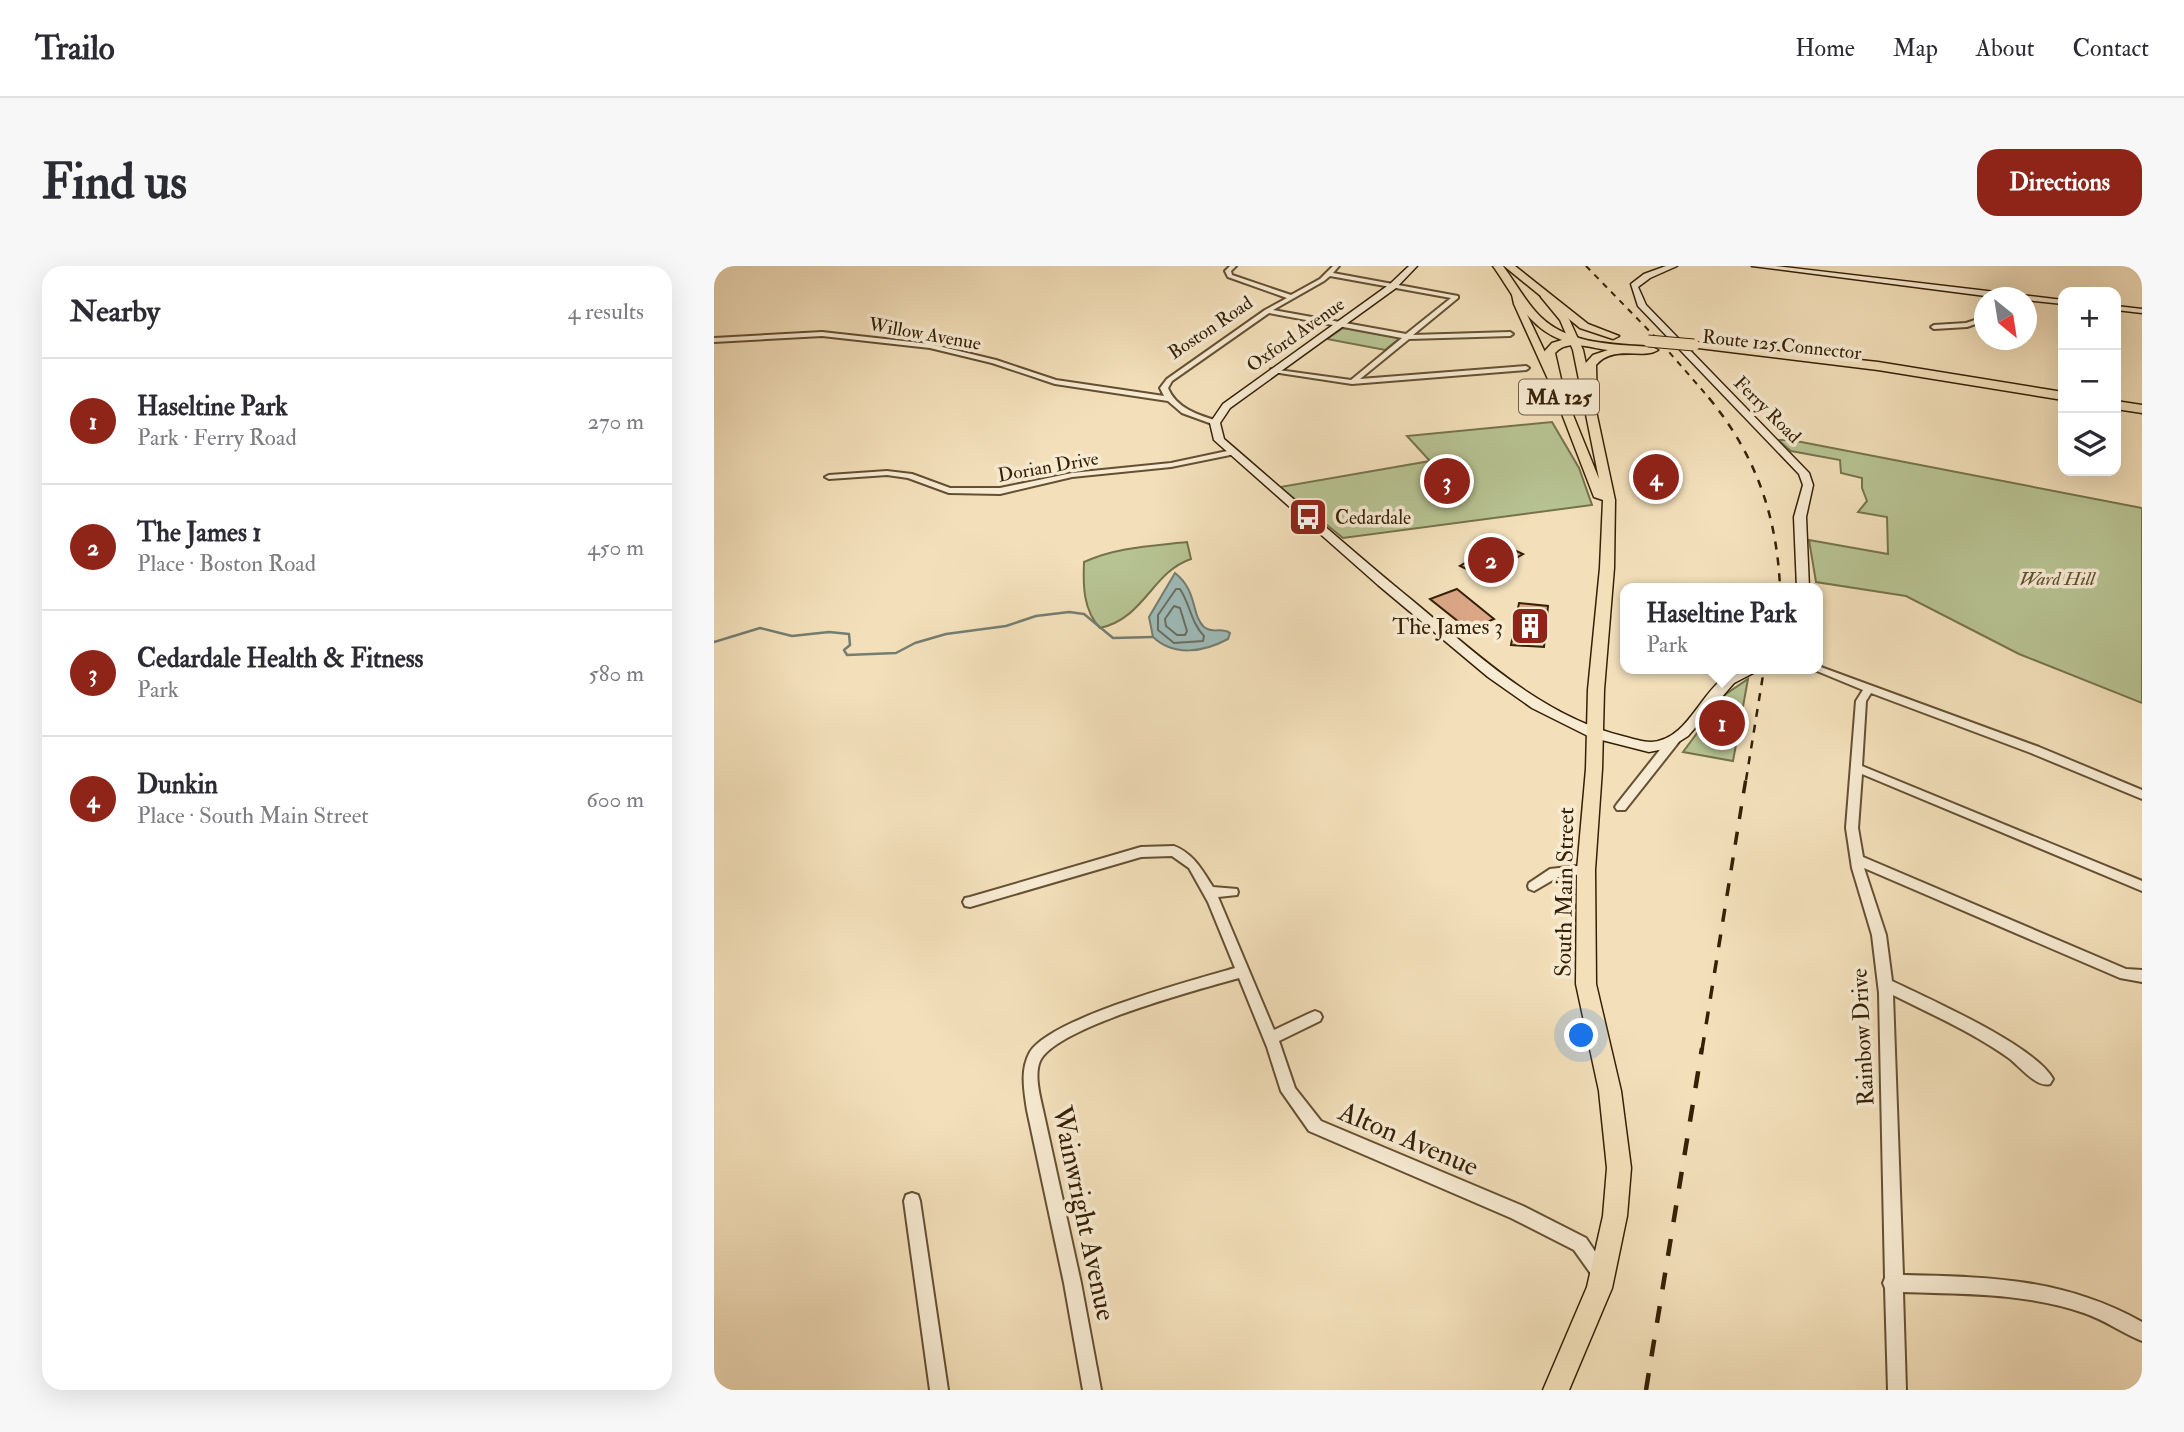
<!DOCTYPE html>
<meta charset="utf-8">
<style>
:root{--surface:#fff;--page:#f7f7f7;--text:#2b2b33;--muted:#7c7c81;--line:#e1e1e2;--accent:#8f2418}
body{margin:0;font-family:"IM FELL Double Pica",serif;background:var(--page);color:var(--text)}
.controls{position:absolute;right:21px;top:21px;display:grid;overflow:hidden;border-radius:14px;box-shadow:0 7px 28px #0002}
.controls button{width:63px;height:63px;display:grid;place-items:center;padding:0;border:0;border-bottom:2px solid var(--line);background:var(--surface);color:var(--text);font:35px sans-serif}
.compass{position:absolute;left:1260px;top:21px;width:63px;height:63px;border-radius:50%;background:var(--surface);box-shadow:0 7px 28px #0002;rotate:150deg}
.you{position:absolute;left:868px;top:770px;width:24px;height:24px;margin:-18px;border:5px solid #fff;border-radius:50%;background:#1a73e8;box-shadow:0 0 0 10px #1a73e833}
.badge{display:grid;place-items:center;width:46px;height:46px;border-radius:50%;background:var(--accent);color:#fff;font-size:23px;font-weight:700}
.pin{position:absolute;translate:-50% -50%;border:4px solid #fff;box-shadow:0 2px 7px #0006}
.popup{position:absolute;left:906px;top:317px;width:203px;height:91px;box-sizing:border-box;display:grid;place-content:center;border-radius:14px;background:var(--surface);filter:drop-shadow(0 2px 5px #0005);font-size:23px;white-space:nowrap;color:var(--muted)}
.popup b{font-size:26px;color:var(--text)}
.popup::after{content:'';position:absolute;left:50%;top:100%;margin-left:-14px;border:14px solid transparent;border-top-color:var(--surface)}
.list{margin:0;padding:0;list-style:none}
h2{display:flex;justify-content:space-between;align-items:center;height:91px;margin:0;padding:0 28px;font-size:30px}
h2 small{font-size:23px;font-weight:400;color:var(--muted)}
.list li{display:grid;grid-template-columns:46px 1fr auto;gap:21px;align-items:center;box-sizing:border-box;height:126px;padding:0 28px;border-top:2px solid var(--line)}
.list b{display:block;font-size:26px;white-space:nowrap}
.list p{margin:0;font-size:23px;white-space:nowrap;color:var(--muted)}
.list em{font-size:23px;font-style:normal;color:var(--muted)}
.icon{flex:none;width:38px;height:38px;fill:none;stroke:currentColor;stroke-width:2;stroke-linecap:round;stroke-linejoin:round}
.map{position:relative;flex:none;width:1428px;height:1124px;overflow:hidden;border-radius:21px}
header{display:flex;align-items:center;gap:42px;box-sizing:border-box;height:98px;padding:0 35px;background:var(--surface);border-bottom:2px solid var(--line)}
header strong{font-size:33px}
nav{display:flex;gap:38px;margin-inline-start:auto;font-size:24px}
.intro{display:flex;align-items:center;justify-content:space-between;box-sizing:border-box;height:168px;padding:0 42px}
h1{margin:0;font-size:49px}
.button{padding:18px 32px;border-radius:21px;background:var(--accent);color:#fff;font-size:24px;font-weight:700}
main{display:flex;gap:42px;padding:0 42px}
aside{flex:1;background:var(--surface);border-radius:21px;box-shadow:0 7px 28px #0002}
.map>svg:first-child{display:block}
.green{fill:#b7c393;stroke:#76724c;stroke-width:2}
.water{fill:#9ebbb9;stroke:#747d71;stroke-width:2}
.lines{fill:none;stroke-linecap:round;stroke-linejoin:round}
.shore{stroke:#6a6e5f;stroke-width:2}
.stream{stroke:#747d71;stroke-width:2.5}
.building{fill:#daa686;stroke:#362005;stroke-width:2}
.street-casing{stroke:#655032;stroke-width:4}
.secondary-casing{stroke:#362005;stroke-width:3}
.primary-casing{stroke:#362005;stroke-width:3}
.highway-casing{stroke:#362005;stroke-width:3}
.street{fill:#f7ebd3;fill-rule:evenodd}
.secondary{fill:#f7ebd3;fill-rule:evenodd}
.primary{fill:#f3e0bb;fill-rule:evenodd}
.highway{fill:#f3e0bb;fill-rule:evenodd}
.rail-far3{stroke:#362005;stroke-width:2;stroke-dasharray:6 6;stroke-linecap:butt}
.rail-far2{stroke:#362005;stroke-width:2.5;stroke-dasharray:8 8;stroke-linecap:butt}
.rail-far1{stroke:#362005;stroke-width:3.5;stroke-dasharray:13 13;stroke-linecap:butt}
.rail{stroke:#362005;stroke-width:4.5;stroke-dasharray:17 17;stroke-linecap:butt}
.highway-bridge-casing{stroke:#362005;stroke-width:13;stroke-linecap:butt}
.highway-bridge{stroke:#f3e0bb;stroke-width:11}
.labels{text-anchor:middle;stroke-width:7;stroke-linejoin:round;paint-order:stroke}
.far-street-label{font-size:19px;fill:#362005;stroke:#f7ebd3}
.far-poi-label{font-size:19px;fill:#362005;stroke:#f7ebd3;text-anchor:start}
.far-park-label{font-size:19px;font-style:italic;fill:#5d5130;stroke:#f7ebd3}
.shield{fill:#f7ebd3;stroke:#705d43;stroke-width:2}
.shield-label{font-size:21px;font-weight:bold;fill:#362005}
.poi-label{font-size:23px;fill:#362005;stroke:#f7ebd3;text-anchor:end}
.street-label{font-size:23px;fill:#362005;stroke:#f7ebd3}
.near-street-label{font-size:28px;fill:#362005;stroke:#f7ebd3}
</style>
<header>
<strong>Trailo</strong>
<nav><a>Home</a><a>Map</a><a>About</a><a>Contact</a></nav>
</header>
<div class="intro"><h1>Find us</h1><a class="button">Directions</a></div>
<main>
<aside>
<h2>Nearby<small>4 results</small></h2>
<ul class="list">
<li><span class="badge">1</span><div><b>Haseltine Park</b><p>Park · Ferry Road</p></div><em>270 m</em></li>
<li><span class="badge">2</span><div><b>The James 1</b><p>Place · Boston Road</p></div><em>450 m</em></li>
<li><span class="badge">3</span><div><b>Cedardale Health &amp; Fitness</b><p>Park</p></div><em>580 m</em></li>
<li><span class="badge">4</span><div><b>Dunkin</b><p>Place · South Main Street</p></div><em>600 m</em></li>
</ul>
</aside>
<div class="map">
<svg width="1428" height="1124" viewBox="0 0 1428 1124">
<rect width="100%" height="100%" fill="#f3e0bb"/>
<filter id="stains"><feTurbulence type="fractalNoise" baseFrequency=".00286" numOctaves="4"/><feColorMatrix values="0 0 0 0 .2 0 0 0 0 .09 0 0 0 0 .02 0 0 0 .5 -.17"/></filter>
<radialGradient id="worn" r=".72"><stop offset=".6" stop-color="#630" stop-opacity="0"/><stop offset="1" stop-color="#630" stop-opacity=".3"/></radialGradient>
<g class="green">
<polygon points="629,62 686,72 671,84 613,73"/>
<polygon points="838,156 865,202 878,239 629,272 566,221 716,195 693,170"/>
<polygon points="1064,174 1077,174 1428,242 1428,437 1305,388 1192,330 1102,316 1095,274 1174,288 1173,251 1144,246 1153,235 1148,222 1148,212 1127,207 1126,194 1077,185"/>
<path d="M473,276L477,293C438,306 431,352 386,362C369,344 369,319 370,296C402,281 438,280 473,276Z"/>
<polygon points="1034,413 1019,495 969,486 1012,428"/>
</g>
<path class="water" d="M461,307C484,325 477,349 490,361C498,368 508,361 516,367L514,373C490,386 460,391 439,371L435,351Z"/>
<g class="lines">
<g class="shore">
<path d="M462,323H466C476,338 477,357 490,370L489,375L460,377L444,364V349Z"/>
<polygon points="460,340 466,342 473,365 471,369 463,369 452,360 451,353"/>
</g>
<polyline class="stream" points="0,376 46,362 78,370 115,366 135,368 136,379 130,384 133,389 182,387 201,377 232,368 292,360 322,350 355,346 370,348 399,372 439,371"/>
</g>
<g class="building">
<polygon points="785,277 809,288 769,311 746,300"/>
<polygon points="743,323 780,353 755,364 716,333"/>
<polygon points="805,337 834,340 830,381 797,379"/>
</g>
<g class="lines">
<g class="street-casing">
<g id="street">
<path d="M516,0H522L517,5L518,9L577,29L606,13L619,0H625L619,7L744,30V32L699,69L796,66L799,68L796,70L695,73L646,113L812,100L815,102L812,104L638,118L559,106L557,105V103L637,114L688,72L555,47L458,115L454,122C462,142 484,149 504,155L505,157L501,159L468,147L454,135L341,118L278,97L216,82L108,70L0,76V72L108,66L216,78L282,94L342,114L450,130L446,122L453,113L551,44L573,32L514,11L511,5ZM616,10L737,32L692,68L559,44L610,15Z"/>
<polygon points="1270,51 1270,55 1253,61 1220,63 1217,61 1220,59 1252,57"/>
<polygon points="518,184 522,186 521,188 457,201 358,211 286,228 235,227 194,212 173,209 115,213 111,211 115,209 173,205 198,208 236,222 286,222 358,207 457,197"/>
<path d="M1104,400L1325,481L1428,524V533L1317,487L1157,427L1152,435L1148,500L1428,615V625L1148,508L1144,562L1149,591L1391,694L1412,703L1428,704V716L1406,712L1150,602L1172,669L1178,715C1213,732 1322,780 1339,813L1336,818C1323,822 1306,801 1296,793C1260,767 1219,749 1179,729L1189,1009C1276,1011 1349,1012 1428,1056V1075C1408,1067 1391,1054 1370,1047C1313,1027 1249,1028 1189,1026L1192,1124H1174L1171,1022L1169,1017L1171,1012L1165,727L1158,669L1138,602L1132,562L1142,435L1149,424L1098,403H1104Z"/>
<polygon points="960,470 966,474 964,477 911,544 903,544 901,541 903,538 956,471"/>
<path d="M460,580C480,588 488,604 499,621L523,623L524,626L523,629L504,631L560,764L596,747L601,745L606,747L608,751L606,755L565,775L581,822L607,855L809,940L872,972L897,1009L894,1015L888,1018L882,1015L860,984L797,952L595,865L567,825L553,781L525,712C486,723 342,761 326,795C320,809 326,830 329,844L367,1017L387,1124H369L350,1017L313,844C310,824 306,804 316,786C337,752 479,714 521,702L494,636L475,602L458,590L427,591L256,641L251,640L249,636L251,632L256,631L427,581Z"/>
<polygon points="872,599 877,601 878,604 877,607 844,611 820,625 815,623 814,620 815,617 836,603"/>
<polygon points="198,927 204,929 206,935 234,1124 216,1124 190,935 192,929"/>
</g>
</g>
<g class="secondary-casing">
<g id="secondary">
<path d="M695,0H703L682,22L516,142L506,157L510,173C573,227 635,283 699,335C763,388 828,451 912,471C920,473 929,476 937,476C972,475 986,428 1011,411C1022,403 1034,403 1047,403L1020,417L974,470L955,482L935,486L876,471L818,442L774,411L664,319L500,174L496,157L509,138L676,18Z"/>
<polygon points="952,0 963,0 936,12 924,21 932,39 1095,207 1099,219 1092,251 1095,322 1083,322 1080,251 1089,219 1085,208 924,40 917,18 930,8"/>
<polygon points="1038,0 1061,0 1349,34 1349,38 1312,34 1312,32 1287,32"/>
<polygon points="1402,40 1428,43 1428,47 1402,44"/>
</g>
</g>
<g class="primary-casing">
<polygon id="primary" points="801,21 805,24 808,38 848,122 885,213 859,84 846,54 827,31 827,27 833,27 855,53 869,84 901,234 900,302 890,424 888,503 881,604 882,718 907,825 917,902 913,950 898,1022 855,1124 829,1124 873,1021 889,950 893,902 885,825 862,718 863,604 872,503 874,424 886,302 889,234 880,231 838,122 800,38 797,24"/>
</g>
<g class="highway-casing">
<g id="highway">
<path d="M779,0H789C800,15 809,31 821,45C850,79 897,78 938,81L944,84C929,94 900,78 882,99L883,141L881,144H873L870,99L879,89L894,84C876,82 854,72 841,87L849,122L839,125L829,87L838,77L848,74C813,61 799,28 779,0Z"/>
<polygon points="790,0 801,0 874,58 905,70 899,73 866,62"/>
<polygon points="980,76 1164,96 1349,126 1349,134 1164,104 976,81 974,79"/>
<polygon points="1402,135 1428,139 1428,147 1402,143"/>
</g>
</g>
<use href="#street" class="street"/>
<use href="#secondary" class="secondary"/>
<use href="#primary" class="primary"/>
<use href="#highway" class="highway"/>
<polyline class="rail-far3" points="872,0 948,78 996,133"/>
<g class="rail-far2">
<path d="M995,132C1041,188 1063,249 1066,322"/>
<polyline points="1032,514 1050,403"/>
</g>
<polyline class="rail-far1" points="988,784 1032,512"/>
<polyline class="rail" points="932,1124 988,782"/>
<g class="highway-bridge-casing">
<polyline id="highway-bridge" points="934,75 980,79"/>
</g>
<use href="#highway-bridge" class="highway-bridge"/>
</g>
<defs>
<g id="bus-square" transform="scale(2.0125)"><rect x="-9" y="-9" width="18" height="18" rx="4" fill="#8f2418" stroke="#f7ebd3"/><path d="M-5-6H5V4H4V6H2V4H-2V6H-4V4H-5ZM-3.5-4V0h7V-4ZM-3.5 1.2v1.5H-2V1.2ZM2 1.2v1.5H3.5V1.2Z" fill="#fff"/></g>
<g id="building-square" transform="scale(2.0125)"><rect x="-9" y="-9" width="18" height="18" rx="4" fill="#8f2418" stroke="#f7ebd3"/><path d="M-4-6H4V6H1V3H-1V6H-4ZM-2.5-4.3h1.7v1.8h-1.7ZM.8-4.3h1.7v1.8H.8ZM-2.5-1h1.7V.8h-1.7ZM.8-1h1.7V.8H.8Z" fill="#fff"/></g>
</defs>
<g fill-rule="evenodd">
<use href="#bus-square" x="594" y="251"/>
<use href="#building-square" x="816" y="360"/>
</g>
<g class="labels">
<g class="far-street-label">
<text transform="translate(496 61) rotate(-34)" y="7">Boston Road</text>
<text transform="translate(211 67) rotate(10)" y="7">Willow Avenue</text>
<text transform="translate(581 68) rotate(-35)" y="7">Oxford Avenue</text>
<text transform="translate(1068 78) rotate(6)" y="7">Route 125 Connector</text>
<text transform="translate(1054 143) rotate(45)" y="7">Ferry Road</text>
<text transform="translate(334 200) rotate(-10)" y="7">Dorian Drive</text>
</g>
<g class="far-poi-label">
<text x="621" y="258">Cedardale</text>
</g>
<g class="far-park-label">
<text x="1343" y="319">Ward Hill</text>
</g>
<rect class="shield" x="805" y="113.5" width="80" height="35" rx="5"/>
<g class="shield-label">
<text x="845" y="138">MA 125</text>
</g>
<g class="poi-label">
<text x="789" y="368">The James 3</text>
</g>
<g class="street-label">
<text transform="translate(850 626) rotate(-89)" y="8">South Main Street</text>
<text transform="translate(1148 771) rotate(-93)" y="8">Rainbow Drive</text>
</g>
<g class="near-street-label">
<text transform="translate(695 872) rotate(23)" y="10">Alton Avenue</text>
<text transform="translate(371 947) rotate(78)" y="10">Wainwright Avenue</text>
</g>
</g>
<rect width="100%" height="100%" filter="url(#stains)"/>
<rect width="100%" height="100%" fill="url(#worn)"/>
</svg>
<div class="controls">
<button>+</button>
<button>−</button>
<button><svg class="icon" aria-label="layers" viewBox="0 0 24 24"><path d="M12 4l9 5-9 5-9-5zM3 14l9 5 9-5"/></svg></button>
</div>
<svg class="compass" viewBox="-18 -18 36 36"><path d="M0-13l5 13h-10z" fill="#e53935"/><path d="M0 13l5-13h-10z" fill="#7c7c81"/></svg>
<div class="you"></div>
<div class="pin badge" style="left:1008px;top:457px">1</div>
<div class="popup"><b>Haseltine Park</b>Park</div>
<div class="pin badge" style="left:777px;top:294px">2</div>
<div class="pin badge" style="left:733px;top:215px">3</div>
<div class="pin badge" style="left:942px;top:211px">4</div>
</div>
</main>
